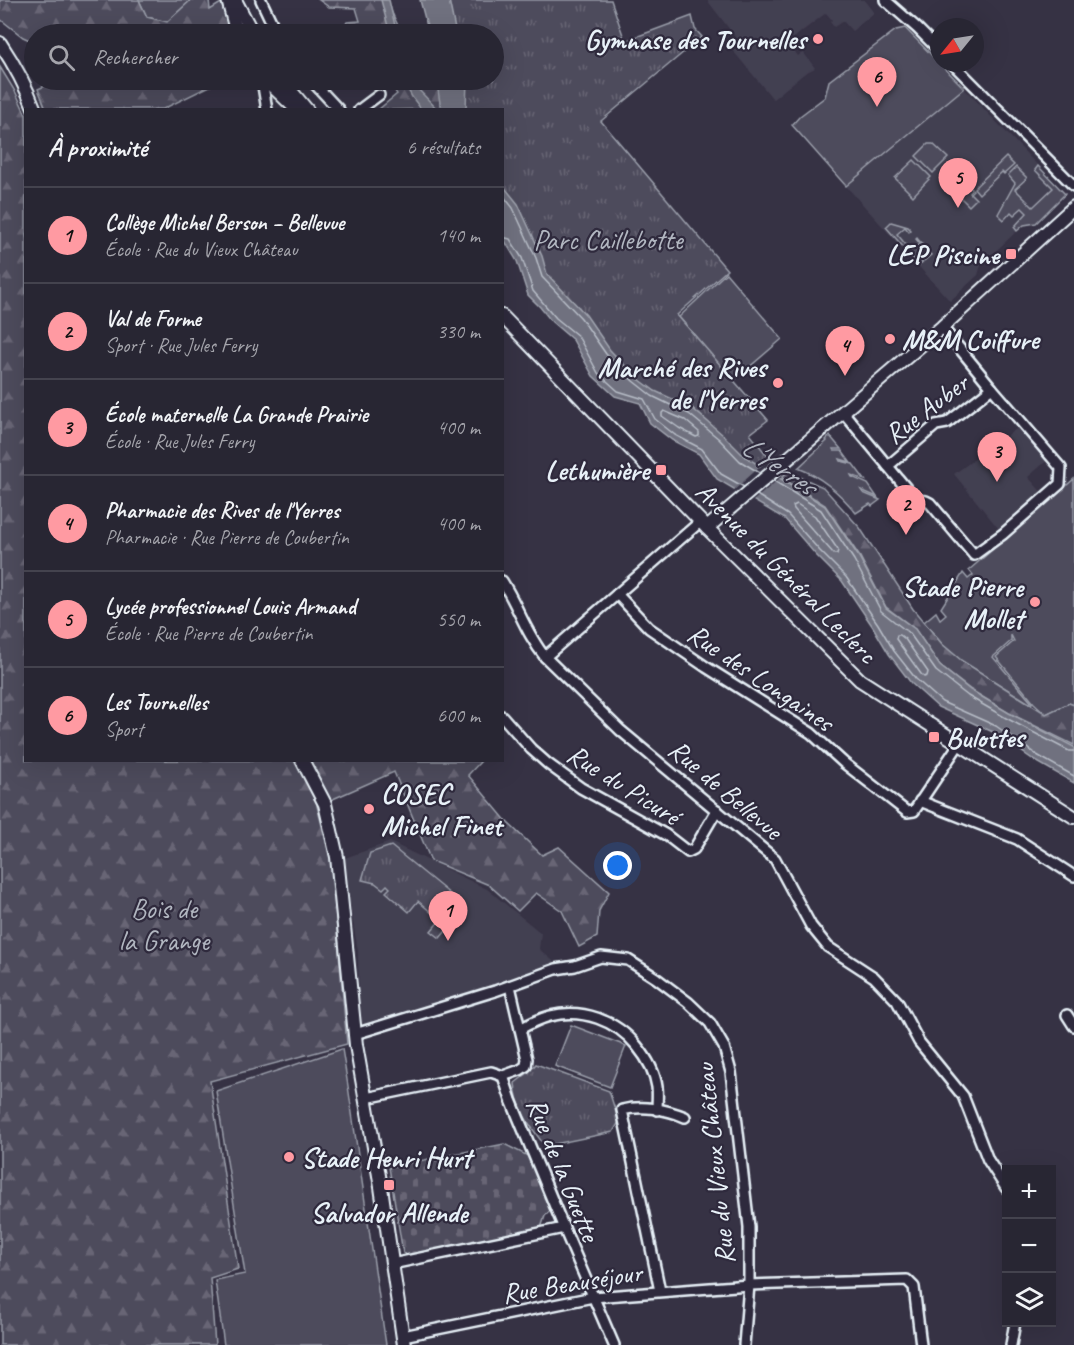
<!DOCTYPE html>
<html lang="fr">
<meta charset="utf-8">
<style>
:root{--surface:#282633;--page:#302e3b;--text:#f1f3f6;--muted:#a5a5ac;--line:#44434e;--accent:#ff9aa2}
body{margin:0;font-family:Caveat,sans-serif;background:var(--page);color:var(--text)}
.controls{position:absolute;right:18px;bottom:18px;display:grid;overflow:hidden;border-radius:0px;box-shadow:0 6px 24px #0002}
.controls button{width:54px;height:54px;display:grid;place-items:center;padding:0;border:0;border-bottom:2px solid var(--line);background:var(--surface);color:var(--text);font:30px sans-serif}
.compass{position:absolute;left:930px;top:18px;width:54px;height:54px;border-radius:50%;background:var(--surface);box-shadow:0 6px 24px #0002;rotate:240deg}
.you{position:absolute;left:618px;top:866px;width:21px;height:21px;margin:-15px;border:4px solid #fff;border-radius:50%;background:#1a73e8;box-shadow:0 0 0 9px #1a73e833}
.badge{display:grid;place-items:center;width:39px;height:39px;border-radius:50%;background:var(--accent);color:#111;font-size:20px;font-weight:700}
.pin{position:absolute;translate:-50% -50px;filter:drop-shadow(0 2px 3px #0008)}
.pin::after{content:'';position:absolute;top:32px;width:21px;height:18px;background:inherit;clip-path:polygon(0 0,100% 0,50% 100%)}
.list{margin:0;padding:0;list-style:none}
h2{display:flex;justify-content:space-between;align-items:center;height:78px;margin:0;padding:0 24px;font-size:26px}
h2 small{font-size:20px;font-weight:400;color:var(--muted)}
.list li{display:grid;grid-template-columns:39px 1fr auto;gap:18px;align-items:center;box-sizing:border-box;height:96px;padding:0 24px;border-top:2px solid var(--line)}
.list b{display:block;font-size:22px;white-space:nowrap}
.list p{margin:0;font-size:20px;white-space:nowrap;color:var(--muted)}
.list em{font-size:20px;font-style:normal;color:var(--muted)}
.icon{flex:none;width:33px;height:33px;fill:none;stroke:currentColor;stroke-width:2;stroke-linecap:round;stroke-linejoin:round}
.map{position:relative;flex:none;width:1074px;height:1345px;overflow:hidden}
.search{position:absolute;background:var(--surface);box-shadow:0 6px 24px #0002;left:24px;top:24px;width:480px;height:66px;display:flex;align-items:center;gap:15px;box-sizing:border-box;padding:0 21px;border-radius:33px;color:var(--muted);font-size:22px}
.panel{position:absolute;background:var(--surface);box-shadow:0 6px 24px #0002;left:24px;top:108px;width:480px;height:654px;border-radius:0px}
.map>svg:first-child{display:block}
.built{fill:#433f51}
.grass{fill:#4d4b5c;stroke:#9a9eaa;stroke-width:1.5}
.forest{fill:url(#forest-firs);stroke:#9a9eaa;stroke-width:1.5}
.cemetery{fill:url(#cemetery-stones);stroke:#9a9eaa;stroke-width:1.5}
.park{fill:url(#park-tufts);stroke:#9a9eaa;stroke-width:1.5}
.water{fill:#70717f;stroke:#a0a4af;stroke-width:1.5}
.pier{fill:#363244}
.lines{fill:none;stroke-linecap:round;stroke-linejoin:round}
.shore{stroke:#b8bec8;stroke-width:1.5}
.minor-casing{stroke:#e8f1f8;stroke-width:14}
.tertiary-casing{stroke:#e8f1f8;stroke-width:16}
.minor{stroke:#2f2a3d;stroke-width:9}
.tertiary{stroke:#2f2a3d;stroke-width:12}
.poi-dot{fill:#ff9aa2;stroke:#2f2a3d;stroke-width:2}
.labels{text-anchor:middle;stroke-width:4.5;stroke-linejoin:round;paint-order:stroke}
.poi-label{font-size:28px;font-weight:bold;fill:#e8f1f8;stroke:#2f2a3d;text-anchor:end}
.park-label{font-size:28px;fill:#b2b7c1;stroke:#2f2a3d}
.street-label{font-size:28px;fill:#e8f1f8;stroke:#2f2a3d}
.water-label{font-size:30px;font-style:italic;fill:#b2b7c2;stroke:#2f2a3d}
</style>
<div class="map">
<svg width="1074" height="1345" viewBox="0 0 1074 1345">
<defs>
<pattern id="forest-firs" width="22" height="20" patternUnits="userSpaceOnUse" patternTransform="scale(1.5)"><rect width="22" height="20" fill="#4d4b5c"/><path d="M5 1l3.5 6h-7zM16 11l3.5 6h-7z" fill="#676574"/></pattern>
<pattern id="cemetery-stones" width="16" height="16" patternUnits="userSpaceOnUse" patternTransform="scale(1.5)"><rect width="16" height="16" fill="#4d4b5c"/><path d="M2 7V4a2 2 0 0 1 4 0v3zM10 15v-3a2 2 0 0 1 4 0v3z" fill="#676574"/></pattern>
<pattern id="park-tufts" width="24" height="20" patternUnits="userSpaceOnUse" patternTransform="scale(1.5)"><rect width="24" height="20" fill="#4d4b5c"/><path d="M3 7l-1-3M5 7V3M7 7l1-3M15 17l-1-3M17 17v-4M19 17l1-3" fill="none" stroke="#676574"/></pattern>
</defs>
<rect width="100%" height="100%" fill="#363244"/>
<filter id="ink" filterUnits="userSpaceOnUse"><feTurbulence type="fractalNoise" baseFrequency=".0167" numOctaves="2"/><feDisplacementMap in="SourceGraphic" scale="12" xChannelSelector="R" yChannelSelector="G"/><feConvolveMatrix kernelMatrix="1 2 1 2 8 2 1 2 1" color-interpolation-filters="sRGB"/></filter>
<g filter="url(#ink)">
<g class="built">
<polygon points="707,0 864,0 874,13 852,31 843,21 834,27 830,22 832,20 826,13 788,42 798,56 803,52 815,68 805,73 773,99 729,46 737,39"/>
<polygon points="964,88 1065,194 1036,223 1024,225 1017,231 981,265 978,275 950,301 846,186"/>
<polygon points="1023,424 1051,457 1028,477 1046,497 1003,534 954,474"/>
<polygon points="390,842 487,889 541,933 539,949 559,966 556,969 496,985 367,1025 359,1025 358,951 342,859"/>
</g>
<g class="grass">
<polygon points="139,0 191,0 167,22 147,17"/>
<polygon points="905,28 964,88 846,186 792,125 800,116 825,97 829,81 896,30"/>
<polygon points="928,144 933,144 948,158 933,173 916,156"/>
<polygon points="1006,157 1014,165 1004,174 1002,172 979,194 974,188"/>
<polygon points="914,160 931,177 913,196 895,178"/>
<polygon points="1038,166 1065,194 1036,223 1024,225 1017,231 1014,227 1027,213 1022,208 1014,215 1011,212 1004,220 998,214 1015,183 1008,175 1016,167 1027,178 1015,189 1033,207 1053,188 1035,170"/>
<polygon points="960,178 973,190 970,193 976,199 969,206 950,187"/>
<polygon points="891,222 908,227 911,230 909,232 905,227 897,234 911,251 920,244 916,239 917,238 931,255 919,265 886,227"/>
<polygon points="726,273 782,339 733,381 679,317"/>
<path d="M830,436L841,449H833L834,451H842L850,462L840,459L841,461L853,464L865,480L851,475L852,477L868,484L877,497L861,490L863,493L880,500L872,506L870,504L856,513C840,493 822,477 798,468L827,441L826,440Z"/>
<polygon points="1074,479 1074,705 1069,703 1046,714 1034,703 996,657 1014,641 1011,635 1011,641 993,657 1032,703 1031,704 962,661 942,644 924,622 936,612 940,619 946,614 941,608 963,573 968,579 973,575 969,570"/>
<polygon points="571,1025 626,1046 610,1087 555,1066"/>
<polygon points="342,1049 348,1086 386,1345 224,1345 215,1280 245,1274 216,1091"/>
</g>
<g class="forest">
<polygon points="0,0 139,0 147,17 167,22 191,0 209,0 210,10 221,3 231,34 34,34 34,42 23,37 0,19"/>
<polygon points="319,0 386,0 402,34 371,34 369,33 342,31 347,22 360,21 356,8 329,7"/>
<polygon points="0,67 16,93 26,115 26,760 481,761 468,775 508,823 542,855 559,847 609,892 599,911 597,937 579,947 562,911 536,893 518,911 489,885 431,861 394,772 317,806 331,861 347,1044 210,1081 238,1269 210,1278 215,1345 0,1345"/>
<polygon points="59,80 222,80 163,109 46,109 38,89"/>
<polygon points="393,80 444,80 448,100 440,101 441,109 378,110 397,94 391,85"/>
<polygon points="787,471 823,487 860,528 913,609 942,644 962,661 1046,714 1069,703 1074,705 1074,745 1009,713 971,690 940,666 915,629 886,607 860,557 825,505 782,478"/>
</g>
<polygon class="cemetery" points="504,1144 530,1157 552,1209 545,1216 541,1228 408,1256 403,1253 389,1167"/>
<g class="park">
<polygon points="447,0 611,0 625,41 692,16 695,29 702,37 601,121 727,270 677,315 768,420 750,434 769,458 758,468 650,389 618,361 546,276 503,188 502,110 464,109 466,80 494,80 494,34 454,34"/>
<polygon points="391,846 466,907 440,938 431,931 440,920 418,901 409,912 386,892 390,888 387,885 383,889 375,883 362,880 370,853"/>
<path d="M536,1064L609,1091L619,1122L613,1132L545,1146C530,1126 516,1108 515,1083L529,1072Z"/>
</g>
<g class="water">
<polygon points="381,0 389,0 397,34 390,34"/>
<polygon points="420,0 449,0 456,34 429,34"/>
<polygon points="403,80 413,80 418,89 437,109 421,109 412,97"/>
<polygon points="435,80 467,80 466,109 441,109 437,84"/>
<polygon points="502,184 518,204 542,256 547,274 586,315 610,350 636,377 655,391 692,408 723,435 744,456 825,506 859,557 886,608 915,629 940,666 970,690 1009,713 1074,747 1074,783 1034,760 993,732 938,707 911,683 889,654 873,627 842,581 816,555 785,519 717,479 699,454 672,440 650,423 640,403 615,396 593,376 573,340 552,322 540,307 528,295 517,261 503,238"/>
</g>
<polygon class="pier" points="763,464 781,477 752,502 733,491"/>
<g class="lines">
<g class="shore">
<polyline points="502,194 513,208 536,258 542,277 581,318 606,354 633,381 652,396 689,414 719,439 740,461 760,473"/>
<polyline points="502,237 510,239 522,258 533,291 556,318 578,336 598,373 618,391 644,399 655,419 675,435 702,449 721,474 744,487"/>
<polygon points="664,411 685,420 699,432 699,436 696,437 679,428 662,416 662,413"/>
<polyline points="774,481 821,510 854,560 881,611 910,634 936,671 968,696 1006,718 1069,751 1074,751"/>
<polyline points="757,495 788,515 820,551 846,577 878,624 894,651 916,679 942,702 996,726 1037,755 1074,776"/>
<polygon points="797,504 815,516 838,550 837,554 834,554 794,509 793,506"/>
<polygon points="897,635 900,635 905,639 928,672 927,676 924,677 921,674 896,639"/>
</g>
<g class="minor-casing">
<g id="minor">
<polyline points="261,0 277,34"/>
<polyline points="885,0 917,28 939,50"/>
<polyline points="952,63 1074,186"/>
<polyline points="262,80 267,110"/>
<polyline points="311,80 339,110"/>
<polyline points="359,110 379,95"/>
<polyline points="843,412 916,500 926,501 930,503 974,555 1003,534 1060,484 1061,468 992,388 942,327"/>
<polyline points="888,466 936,425 947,423 992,388"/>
<path d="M502,581C518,606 526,634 545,657L620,730L775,859L811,926L828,947L874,977L897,1001L919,1042L963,1096L988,1160L1006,1188"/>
<polyline points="617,594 649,628 706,667 811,733 844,763 907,812 914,811 959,744"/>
<polyline points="545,657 701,521"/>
<polyline points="502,716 531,749 548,764 581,788 666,835 688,852 694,849 717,810"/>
<polyline points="920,801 1017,839 1074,876"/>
<polyline points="1067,1015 1074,1026"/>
<path d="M520,1029C529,1024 539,1019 550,1016C582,1008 616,1020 637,1046C646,1057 655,1072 657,1087C658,1094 657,1102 657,1110"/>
<polyline points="355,1034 495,991 556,969 575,966 601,957 628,960 656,978 688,1002 710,1023 724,1047 731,1072 749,1227 749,1285 744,1345"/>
<polyline points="503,1076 511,1100 563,1226 614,1345"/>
<polyline points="366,1098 491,1072 503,1076 520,1070 526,1066 527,1059 510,986"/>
<polyline points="392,1264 564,1228"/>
<path d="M660,1291L622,1110C642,1105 666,1109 685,1117"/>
<polyline points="403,1336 593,1297 749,1285 907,1280 914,1287 921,1345"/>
<polyline points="1011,1345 1015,1322"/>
</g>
</g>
<g class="tertiary-casing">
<g id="tertiary">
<polyline points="228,0 237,34"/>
<polyline points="235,0 253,34"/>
<path d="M0,43C14,64 26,86 35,110"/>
<polyline points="266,80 297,110"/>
<polyline points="282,80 307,110"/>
<polyline points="502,316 707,528 860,680 1074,817"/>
<polyline points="707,528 942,327 1074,207"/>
<polyline points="302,760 325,804 337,857 356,1045 381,1187 404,1345"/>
</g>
</g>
<use href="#minor" class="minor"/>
<use href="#tertiary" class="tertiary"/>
</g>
</g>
<g class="poi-dot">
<circle cx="818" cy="39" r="6"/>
<rect x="1005" y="248" width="12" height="12" rx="3"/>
<circle cx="890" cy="339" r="6"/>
<circle cx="778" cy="383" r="6"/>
<rect x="655" y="464" width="12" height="12" rx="3"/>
<circle cx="1035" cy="602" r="6"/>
<rect x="928" y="731" width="12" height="12" rx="3"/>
<circle cx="369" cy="809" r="6"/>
<circle cx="289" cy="1157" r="6"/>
<rect x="383" y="1179" width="12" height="12" rx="3"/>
</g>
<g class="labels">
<g class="poi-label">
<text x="806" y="49">Gymnase des Tournelles</text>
<text x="999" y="264">LEP Piscine</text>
<text x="902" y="349" text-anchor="start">M&amp;M Coiffure</text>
<text x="766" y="377">Marché des Rives<tspan x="766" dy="32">de l'Yerres</tspan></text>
<text x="649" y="480">Lethumière</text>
<text x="1023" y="596">Stade Pierre<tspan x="1023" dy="32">Mollet</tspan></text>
<text x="946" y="747" text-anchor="start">Bulottes</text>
<text x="381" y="803" text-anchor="start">COSEC<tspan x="381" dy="32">Michel Finet</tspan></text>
<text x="301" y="1167" text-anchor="start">Stade Henri Hurt</text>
<text x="389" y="1222" text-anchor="middle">Salvador Allende</text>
</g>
<g class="park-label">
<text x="608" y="249">Parc Caillebotte</text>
<text x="164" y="918">Bois de<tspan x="164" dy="32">la Grange</tspan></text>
</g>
<g class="street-label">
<text transform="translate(926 408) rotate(-37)" y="10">Rue Auber</text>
<text transform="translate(787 572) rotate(45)" y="10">Avenue du Général Leclerc</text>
<text transform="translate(761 677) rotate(34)" y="10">Rue des Longaines</text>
<text transform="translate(624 784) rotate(32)" y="10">Rue du Picuré</text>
<text transform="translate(726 789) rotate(40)" y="10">Rue de Bellevue</text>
<text transform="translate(714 1164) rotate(-96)" y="10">Rue du Vieux Château</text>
<text transform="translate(564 1169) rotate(68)" y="10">Rue de la Guette</text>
<text transform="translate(572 1282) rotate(-9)" y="10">Rue Beauséjour</text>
</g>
<g class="water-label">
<text transform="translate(779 465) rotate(34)" y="10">L'Yerres</text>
</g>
</g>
</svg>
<div class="controls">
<button>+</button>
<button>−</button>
<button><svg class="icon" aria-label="layers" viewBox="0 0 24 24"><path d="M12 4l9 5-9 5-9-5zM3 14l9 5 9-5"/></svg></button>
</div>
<svg class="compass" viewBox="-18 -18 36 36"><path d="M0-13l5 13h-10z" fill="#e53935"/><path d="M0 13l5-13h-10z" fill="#a5a5ac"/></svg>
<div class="you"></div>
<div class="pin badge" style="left:448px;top:941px">1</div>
<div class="pin badge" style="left:906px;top:535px">2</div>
<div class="pin badge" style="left:997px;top:482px">3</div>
<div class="pin badge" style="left:845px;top:376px">4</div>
<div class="pin badge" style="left:958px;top:208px">5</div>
<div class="pin badge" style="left:877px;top:107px">6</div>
<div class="search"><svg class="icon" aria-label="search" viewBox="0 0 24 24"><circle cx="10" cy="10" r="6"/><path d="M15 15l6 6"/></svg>Rechercher</div>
<section class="panel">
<h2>À proximité<small>6 résultats</small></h2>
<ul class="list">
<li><span class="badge">1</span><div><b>Collège Michel Berson – Bellevue</b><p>École · Rue du Vieux Château</p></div><em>140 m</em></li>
<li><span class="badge">2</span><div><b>Val de Forme</b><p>Sport · Rue Jules Ferry</p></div><em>330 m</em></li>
<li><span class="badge">3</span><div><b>École maternelle La Grande Prairie</b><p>École · Rue Jules Ferry</p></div><em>400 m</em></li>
<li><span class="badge">4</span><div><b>Pharmacie des Rives de l'Yerres</b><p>Pharmacie · Rue Pierre de Coubertin</p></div><em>400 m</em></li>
<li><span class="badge">5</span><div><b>Lycée professionnel Louis Armand</b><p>École · Rue Pierre de Coubertin</p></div><em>550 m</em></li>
<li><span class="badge">6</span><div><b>Les Tournelles</b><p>Sport</p></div><em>600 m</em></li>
</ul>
</section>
</div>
